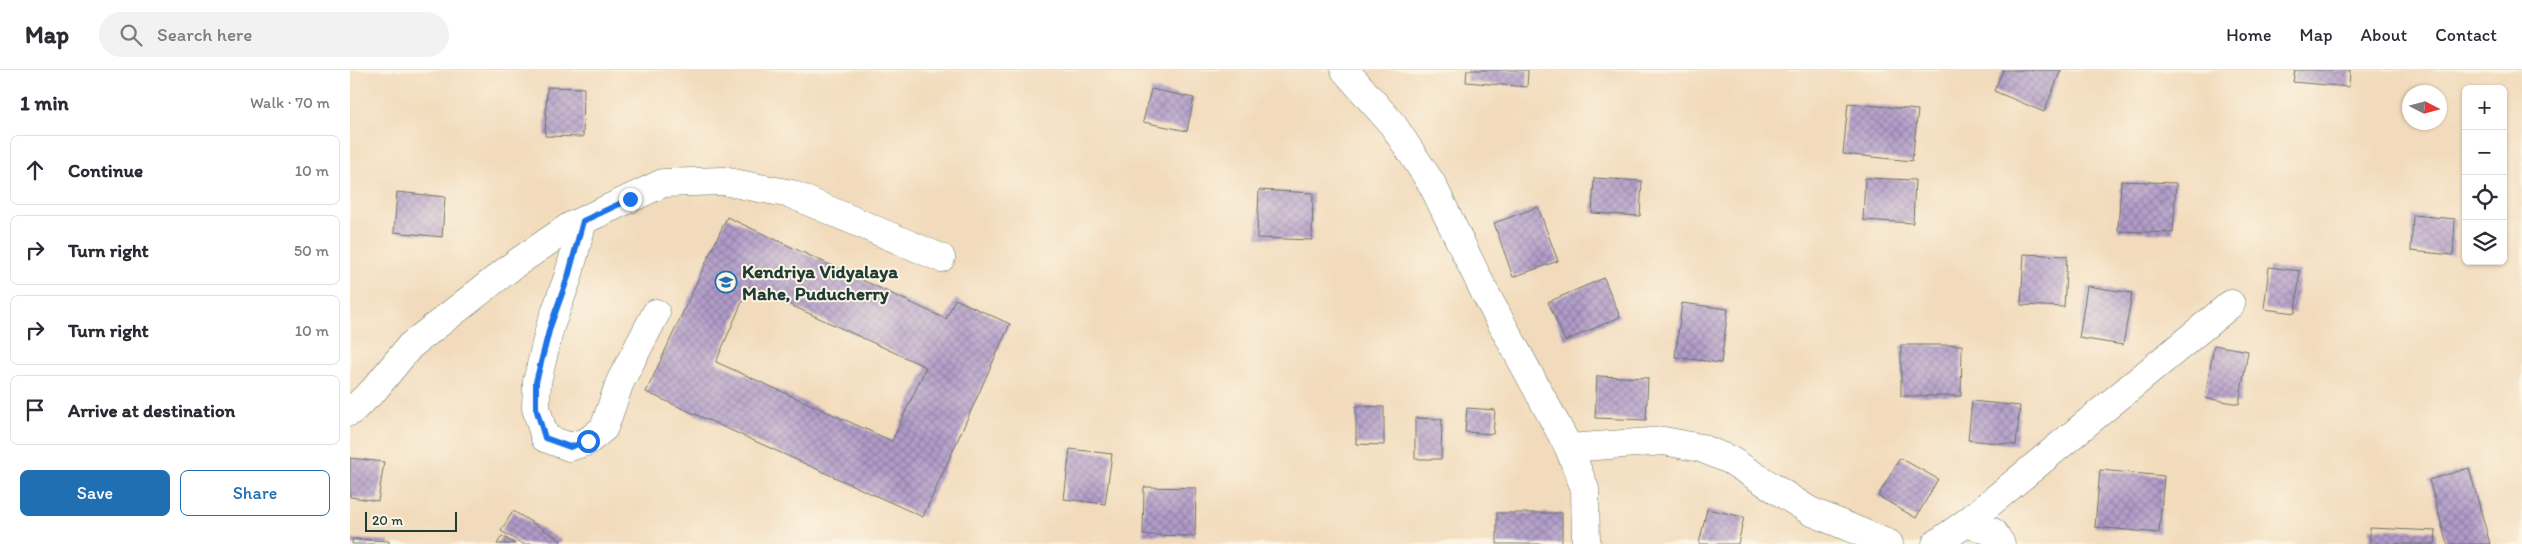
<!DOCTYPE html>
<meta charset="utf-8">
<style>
:root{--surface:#fff;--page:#f2f2f3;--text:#2b2b33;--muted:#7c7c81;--line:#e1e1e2;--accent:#1f6fb2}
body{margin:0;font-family:Itim,sans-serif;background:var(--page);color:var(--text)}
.controls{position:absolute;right:15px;top:15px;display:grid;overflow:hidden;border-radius:8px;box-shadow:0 1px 4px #0004}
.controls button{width:45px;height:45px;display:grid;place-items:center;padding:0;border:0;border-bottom:1px solid var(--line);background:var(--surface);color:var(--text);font:25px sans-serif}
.compass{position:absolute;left:2052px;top:15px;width:45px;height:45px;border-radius:50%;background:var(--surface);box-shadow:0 1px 4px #0004;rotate:96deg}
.scale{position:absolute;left:15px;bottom:12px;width:92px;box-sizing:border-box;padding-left:5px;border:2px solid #1f3d34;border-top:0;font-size:14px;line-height:18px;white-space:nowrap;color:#1f3d34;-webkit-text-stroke:4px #fcf5e5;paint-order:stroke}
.stop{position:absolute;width:15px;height:15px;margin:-11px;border:4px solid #1a73e8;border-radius:50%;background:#fff}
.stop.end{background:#1a73e8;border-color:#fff;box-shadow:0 1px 5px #0008}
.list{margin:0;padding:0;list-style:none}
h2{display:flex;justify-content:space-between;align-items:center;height:65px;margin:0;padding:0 20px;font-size:21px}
h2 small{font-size:16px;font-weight:400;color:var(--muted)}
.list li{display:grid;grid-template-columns:32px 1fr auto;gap:15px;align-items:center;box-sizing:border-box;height:70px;margin:0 10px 10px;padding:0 10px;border:1px solid var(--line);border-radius:8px}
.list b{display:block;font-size:19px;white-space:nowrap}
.list em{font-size:16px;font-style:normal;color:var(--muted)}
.actions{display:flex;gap:10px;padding:15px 20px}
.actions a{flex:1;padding:11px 0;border:1px solid var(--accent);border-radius:8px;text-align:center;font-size:18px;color:var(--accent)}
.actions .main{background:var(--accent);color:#fff}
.icon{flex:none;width:28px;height:28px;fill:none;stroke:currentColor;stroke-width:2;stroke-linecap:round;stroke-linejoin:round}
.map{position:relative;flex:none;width:2172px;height:474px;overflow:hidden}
header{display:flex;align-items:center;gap:30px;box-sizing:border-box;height:70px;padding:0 25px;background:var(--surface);border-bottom:1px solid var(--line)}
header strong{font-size:24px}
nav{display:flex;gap:28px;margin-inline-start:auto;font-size:18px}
.search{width:350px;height:45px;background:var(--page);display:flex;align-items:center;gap:12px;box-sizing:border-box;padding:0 18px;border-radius:28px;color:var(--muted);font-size:19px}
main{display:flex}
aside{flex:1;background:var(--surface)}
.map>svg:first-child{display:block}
.building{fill:url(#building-cross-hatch);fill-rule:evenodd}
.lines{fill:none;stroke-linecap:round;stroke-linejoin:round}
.street-casing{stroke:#697464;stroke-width:29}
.street{stroke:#fff;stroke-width:28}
.route{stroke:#1a73e8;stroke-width:6}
.labels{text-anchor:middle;stroke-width:4;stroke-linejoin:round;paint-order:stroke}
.poi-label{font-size:19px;font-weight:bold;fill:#1f3d34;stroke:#fcf5e5;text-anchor:start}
</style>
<header>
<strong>Map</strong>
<div class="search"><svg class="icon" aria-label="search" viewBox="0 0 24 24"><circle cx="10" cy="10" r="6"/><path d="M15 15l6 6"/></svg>Search here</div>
<nav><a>Home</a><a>Map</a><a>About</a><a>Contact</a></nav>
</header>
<main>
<aside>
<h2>1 min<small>Walk · 70 m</small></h2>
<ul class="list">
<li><svg class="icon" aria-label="ahead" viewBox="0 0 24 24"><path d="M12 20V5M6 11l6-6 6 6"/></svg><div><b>Continue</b></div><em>10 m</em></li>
<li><svg class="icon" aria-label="right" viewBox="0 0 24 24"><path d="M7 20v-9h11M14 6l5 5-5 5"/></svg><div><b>Turn right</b></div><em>50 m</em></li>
<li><svg class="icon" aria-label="right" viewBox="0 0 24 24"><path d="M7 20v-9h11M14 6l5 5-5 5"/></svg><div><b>Turn right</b></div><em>10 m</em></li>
<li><svg class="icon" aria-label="arrive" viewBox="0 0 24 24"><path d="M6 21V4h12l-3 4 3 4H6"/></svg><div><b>Arrive at destination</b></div></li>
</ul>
<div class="actions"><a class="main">Save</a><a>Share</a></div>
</aside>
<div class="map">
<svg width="2172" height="474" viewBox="0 0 2172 474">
<defs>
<pattern id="building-cross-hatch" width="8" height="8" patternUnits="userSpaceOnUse" patternTransform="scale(1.25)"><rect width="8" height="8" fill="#b19bc9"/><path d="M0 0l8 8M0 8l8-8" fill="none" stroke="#8f80a4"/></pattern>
</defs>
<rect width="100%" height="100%" fill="#fcf5e5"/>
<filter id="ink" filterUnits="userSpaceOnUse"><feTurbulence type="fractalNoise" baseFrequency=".02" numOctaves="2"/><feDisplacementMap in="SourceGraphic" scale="10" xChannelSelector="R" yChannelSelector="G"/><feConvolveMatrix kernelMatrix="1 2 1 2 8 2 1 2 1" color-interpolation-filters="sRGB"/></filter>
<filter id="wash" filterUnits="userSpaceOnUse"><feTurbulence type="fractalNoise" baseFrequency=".0096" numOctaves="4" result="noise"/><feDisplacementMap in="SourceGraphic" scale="20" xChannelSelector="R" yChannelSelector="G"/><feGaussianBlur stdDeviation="1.12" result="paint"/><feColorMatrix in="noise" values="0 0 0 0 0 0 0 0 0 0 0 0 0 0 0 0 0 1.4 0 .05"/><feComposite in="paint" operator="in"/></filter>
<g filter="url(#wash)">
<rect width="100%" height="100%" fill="#f2dbbc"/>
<g id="blocks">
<g class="building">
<polygon points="1117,0 1178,0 1177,17 1116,12"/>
<polygon points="1653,0 1711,0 1694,42 1644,21"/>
<polygon points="1945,0 2000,0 1999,17 1943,12"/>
<polygon points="197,17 234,18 233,67 195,66"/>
<polygon points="801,19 844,28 837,61 793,52"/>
<polygon points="1498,33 1568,40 1562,91 1493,84"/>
<polygon points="1244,108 1292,111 1290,146 1242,143"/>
<polygon points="1515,108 1565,110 1563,153 1513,150"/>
<polygon points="1771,111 1826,113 1823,163 1768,161"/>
<polygon points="909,120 963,123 962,170 907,168"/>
<polygon points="47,122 95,127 92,167 44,162"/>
<polygon points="1188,137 1208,191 1163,207 1144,153"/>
<polygon points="2063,145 2105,149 2103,185 2061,181"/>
<path d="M377,147L596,249L605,229L660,254L573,447L296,322ZM399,216L576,297L542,371L366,292Z"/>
<polygon points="1674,184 1717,186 1714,237 1671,235"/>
<polygon points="1919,197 1950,201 1945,243 1914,239"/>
<polygon points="1254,208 1270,247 1215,271 1198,232"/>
<polygon points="1737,216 1782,223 1773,275 1729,268"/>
<polygon points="1332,233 1378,239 1371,293 1325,287"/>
<polygon points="1551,275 1612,275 1611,326 1551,326"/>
<polygon points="1864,275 1898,281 1889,334 1855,328"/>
<polygon points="1247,306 1298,308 1296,350 1245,348"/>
<polygon points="1622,331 1670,336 1666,375 1618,370"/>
<polygon points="1006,336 1034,337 1034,375 1006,374"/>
<polygon points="1117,338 1145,340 1143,364 1115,362"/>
<polygon points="1065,348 1092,349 1091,389 1065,389"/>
<polygon points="720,379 762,384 755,434 714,429"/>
<polygon points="0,388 34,392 28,431 0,427"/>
<polygon points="1550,388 1588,409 1566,448 1528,426"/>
<polygon points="2119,398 2140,474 2097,474 2079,410"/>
<polygon points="1750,400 1814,406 1809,463 1745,457"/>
<polygon points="794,417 846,418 845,466 793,465"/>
<polygon points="1357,439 1394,447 1388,474 1349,474"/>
<polygon points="163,441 211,470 209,474 173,474 151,461"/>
<rect x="1147" y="443" width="65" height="31"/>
<polygon points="2020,458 2086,461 2085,474 2020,474"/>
<polygon points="152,466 165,474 147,474"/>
<polygon points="2,469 39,471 39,474 2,474"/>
</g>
</g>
</g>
<g filter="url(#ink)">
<use href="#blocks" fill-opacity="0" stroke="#697464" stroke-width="1"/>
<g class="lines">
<g class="street-casing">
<g id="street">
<polyline points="995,0 1043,55 1082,114 1134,221 1219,378 1235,419 1236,474"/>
<polyline points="233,151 218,207 200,257 187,312 186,338 195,368 220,377 238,371 254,358 270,312 306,243"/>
<polyline points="0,342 24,320 60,276 165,194 219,157 313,113 373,111 441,124 591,188"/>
<polyline points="1219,378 1314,371 1351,378 1380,390 1460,441 1539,474"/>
<polyline points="1616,453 1881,234"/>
<polyline points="1586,474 1616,453 1643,462 1651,474"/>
</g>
</g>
<use href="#street" class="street"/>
</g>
</g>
<g class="lines" filter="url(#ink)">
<polyline class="route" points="238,371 220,377 195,368 186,338 186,312 200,257 218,207 233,151 280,129"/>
</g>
<defs>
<g id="school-ring" transform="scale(1.125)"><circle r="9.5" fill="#fcf5e5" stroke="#1f6fb2" stroke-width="1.5"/><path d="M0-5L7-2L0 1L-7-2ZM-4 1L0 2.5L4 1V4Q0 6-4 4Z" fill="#1f6fb2"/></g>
</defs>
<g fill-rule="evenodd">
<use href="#school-ring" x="376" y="212"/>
</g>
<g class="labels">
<g class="poi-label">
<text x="392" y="208">Kendriya Vidyalaya<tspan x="392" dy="22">Mahe, Puducherry</tspan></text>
</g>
</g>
</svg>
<div class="controls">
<button>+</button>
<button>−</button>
<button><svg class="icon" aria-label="locate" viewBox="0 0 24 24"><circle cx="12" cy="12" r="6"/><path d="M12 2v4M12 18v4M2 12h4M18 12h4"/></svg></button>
<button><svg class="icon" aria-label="layers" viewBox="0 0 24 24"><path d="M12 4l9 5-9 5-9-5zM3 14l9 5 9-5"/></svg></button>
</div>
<svg class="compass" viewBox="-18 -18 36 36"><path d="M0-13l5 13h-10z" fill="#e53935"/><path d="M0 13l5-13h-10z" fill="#7c7c81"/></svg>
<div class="scale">20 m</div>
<div class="stop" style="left:238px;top:371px"></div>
<div class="stop end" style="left:280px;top:129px"></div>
</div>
</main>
